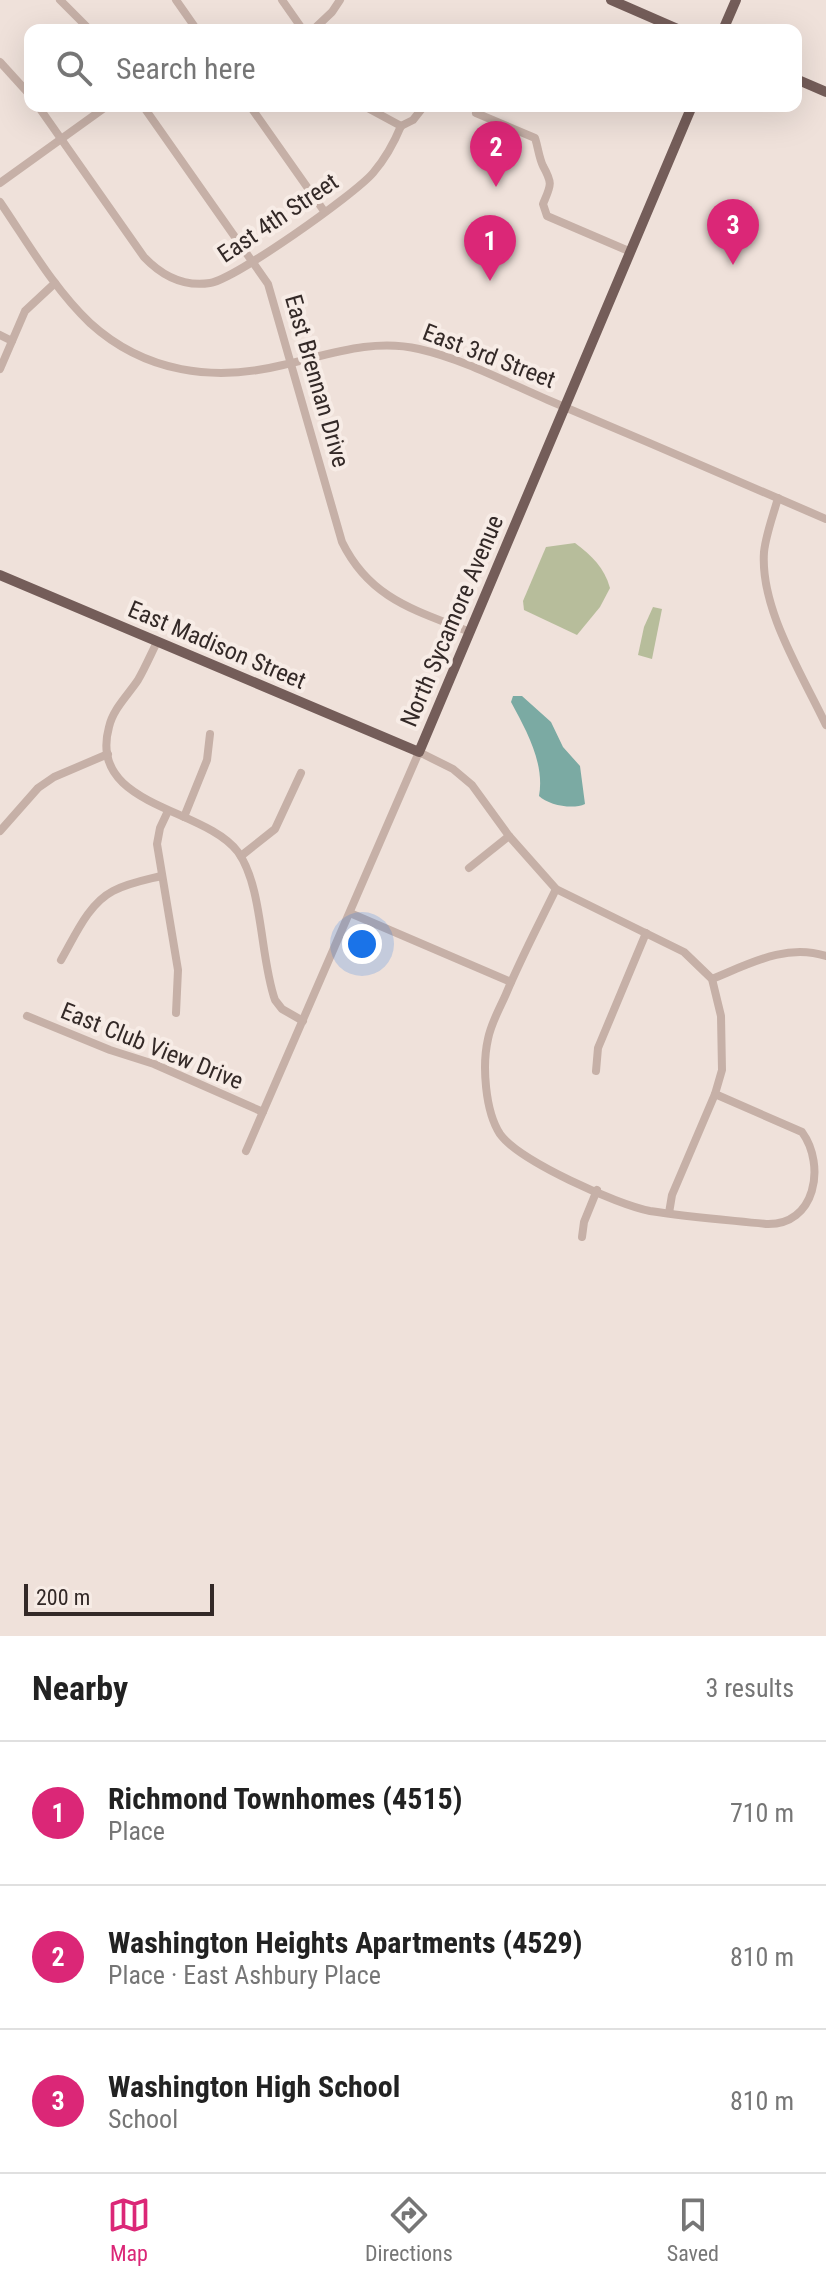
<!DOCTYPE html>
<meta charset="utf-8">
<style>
:root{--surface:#fff;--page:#f2f2f2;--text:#222;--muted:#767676;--line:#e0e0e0;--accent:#db2777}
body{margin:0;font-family:"Roboto Condensed",sans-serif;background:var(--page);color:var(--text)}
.scale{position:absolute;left:24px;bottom:20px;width:190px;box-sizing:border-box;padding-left:8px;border:4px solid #332927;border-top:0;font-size:22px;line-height:28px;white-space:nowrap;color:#332927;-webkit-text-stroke:6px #f7ece6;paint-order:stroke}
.you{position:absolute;left:362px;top:944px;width:28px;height:28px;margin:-20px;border:6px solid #fff;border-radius:50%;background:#1a73e8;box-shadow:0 0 0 12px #1a73e833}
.badge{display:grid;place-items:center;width:52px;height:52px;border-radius:50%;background:var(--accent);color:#fff;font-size:26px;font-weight:700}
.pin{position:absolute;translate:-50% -66px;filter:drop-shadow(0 2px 4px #0008)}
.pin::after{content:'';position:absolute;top:42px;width:28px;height:24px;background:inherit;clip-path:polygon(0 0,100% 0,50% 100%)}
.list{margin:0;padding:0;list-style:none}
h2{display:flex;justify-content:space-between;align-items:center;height:104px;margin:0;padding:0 32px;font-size:34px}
h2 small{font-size:26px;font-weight:400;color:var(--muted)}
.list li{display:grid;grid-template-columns:52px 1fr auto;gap:24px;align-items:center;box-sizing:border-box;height:144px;padding:0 32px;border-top:2px solid var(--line)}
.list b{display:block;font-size:30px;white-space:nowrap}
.list p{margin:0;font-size:26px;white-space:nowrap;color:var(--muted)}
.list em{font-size:26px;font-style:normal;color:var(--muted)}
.icon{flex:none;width:44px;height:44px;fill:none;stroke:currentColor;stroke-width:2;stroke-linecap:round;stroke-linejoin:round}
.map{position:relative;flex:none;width:826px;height:1636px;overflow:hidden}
.search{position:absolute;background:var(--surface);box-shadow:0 8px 32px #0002;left:24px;right:24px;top:24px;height:88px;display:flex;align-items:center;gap:20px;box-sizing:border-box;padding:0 28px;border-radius:16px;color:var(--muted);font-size:30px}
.sheet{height:536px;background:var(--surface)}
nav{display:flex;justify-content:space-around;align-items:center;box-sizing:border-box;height:112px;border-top:2px solid var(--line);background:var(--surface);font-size:22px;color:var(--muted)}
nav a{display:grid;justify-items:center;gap:4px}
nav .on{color:var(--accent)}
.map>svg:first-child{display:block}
.green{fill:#b7bd9b}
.water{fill:#7baaa3}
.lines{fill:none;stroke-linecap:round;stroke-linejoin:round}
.minor{stroke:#c6b0a7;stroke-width:8}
.major{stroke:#745d59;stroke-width:10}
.labels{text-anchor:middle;stroke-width:8;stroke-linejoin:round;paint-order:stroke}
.street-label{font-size:24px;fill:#332927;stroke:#f7ece6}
</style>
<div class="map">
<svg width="826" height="1636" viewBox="0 0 826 1636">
<rect width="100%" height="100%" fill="#efe1da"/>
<g class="green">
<path d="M575,543C592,556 604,567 610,588L600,607L577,635L524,610L523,601L546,547Z"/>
<polygon points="653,607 662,609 652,659 638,655 644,627"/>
</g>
<path class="water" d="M513,696H522L551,722L563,747L580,766L585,804C573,810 548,805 539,796C545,763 526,730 511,702Z"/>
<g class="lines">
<g class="minor">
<polyline points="60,0 90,30"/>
<polyline points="176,0 197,30"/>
<polyline points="282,0 303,30"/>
<polyline points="313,30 332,12 340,0"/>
<polyline points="0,62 30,95"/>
<path d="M38,106L144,257C162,276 184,287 210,283C235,279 354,195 373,173C385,159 394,143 401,126"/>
<path d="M143,106L268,284L342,542C370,599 415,610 470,632"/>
<polyline points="250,106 324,211"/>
<polyline points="364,106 401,126"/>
<path d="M476,113L535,138C538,147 539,158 543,166C553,184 551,185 543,204L547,216L631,252"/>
<polyline points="401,126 413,120 424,106"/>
<polyline points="0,183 107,106"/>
<path d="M0,202C28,243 54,289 90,323C145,373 214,382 283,365C328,355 372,338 419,349C463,359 506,382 548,400C641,439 733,479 826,519"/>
<polyline points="0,335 12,341"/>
<polyline points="0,369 25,311 55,283"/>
<path d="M778,498C773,516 766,534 764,552C760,609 802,674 826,725"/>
<path d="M157,642C151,654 145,668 138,680C128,695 113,709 109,727C87,807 205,807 238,852C263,887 260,958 275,1000L282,1009L303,1021"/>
<polyline points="168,811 160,828 157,844 178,970 176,1013"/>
<polyline points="184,817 207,760 210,734"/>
<polyline points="0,831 38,788 54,777 108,754"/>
<polyline points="241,856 275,829 301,773"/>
<polyline points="469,868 509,836"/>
<path d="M556,889C539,924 521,958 506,994C500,1008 491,1023 488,1039C482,1065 485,1111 500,1134C519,1161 618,1205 650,1211C688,1217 728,1220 766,1224C816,1226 826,1165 802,1132L715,1094"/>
<polyline points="350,913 511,982"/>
<path d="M61,960C75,936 88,904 113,891C128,883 145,880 161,876"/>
<path d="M712,979C749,964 786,943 826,956"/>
<polyline points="27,1016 110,1050 154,1064 263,1112"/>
<polyline points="596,1071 598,1048 646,933"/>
<polyline points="246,1151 419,752 453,769 472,785 509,836 556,889 684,952 712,979 721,1016 722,1070 715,1094 672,1195 669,1213"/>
<polyline points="582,1237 584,1222 597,1190"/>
</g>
<g class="major">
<polyline points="611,0 680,30"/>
<polyline points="723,30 736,0"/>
<polyline points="796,79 826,92"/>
<polyline points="0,575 419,752 692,106"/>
</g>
</g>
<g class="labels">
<g class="street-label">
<text transform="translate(278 218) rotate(-34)" y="8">East 4th Street</text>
<text transform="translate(489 356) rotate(21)" y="8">East 3rd Street</text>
<text transform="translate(317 381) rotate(74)" y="8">East Brennan Drive</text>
<text transform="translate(452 621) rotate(-67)" y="8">North Sycamore Avenue</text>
<text transform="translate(217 645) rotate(23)" y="8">East Madison Street</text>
<text transform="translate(152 1046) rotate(22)" y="8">East Club View Drive</text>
</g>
</g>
</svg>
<div class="scale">200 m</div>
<div class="you"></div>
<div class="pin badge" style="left:490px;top:281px">1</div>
<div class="pin badge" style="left:496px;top:187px">2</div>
<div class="pin badge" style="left:733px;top:265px">3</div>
<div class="search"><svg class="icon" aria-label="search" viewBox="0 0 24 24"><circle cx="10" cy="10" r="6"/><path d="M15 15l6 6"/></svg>Search here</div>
</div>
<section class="sheet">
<h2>Nearby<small>3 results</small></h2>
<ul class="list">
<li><span class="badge">1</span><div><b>Richmond Townhomes (4515)</b><p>Place</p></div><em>710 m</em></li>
<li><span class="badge">2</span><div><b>Washington Heights Apartments (4529)</b><p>Place · East Ashbury Place</p></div><em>810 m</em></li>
<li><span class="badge">3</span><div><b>Washington High School</b><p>School</p></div><em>810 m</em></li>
</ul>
</section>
<nav>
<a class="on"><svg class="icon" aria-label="map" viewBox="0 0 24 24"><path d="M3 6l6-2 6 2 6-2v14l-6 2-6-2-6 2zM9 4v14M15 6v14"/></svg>Map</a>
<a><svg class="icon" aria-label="directions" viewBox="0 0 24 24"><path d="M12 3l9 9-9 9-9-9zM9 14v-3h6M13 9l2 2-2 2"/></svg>Directions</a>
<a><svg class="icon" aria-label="saved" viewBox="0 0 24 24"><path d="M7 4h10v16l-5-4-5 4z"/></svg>Saved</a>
</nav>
